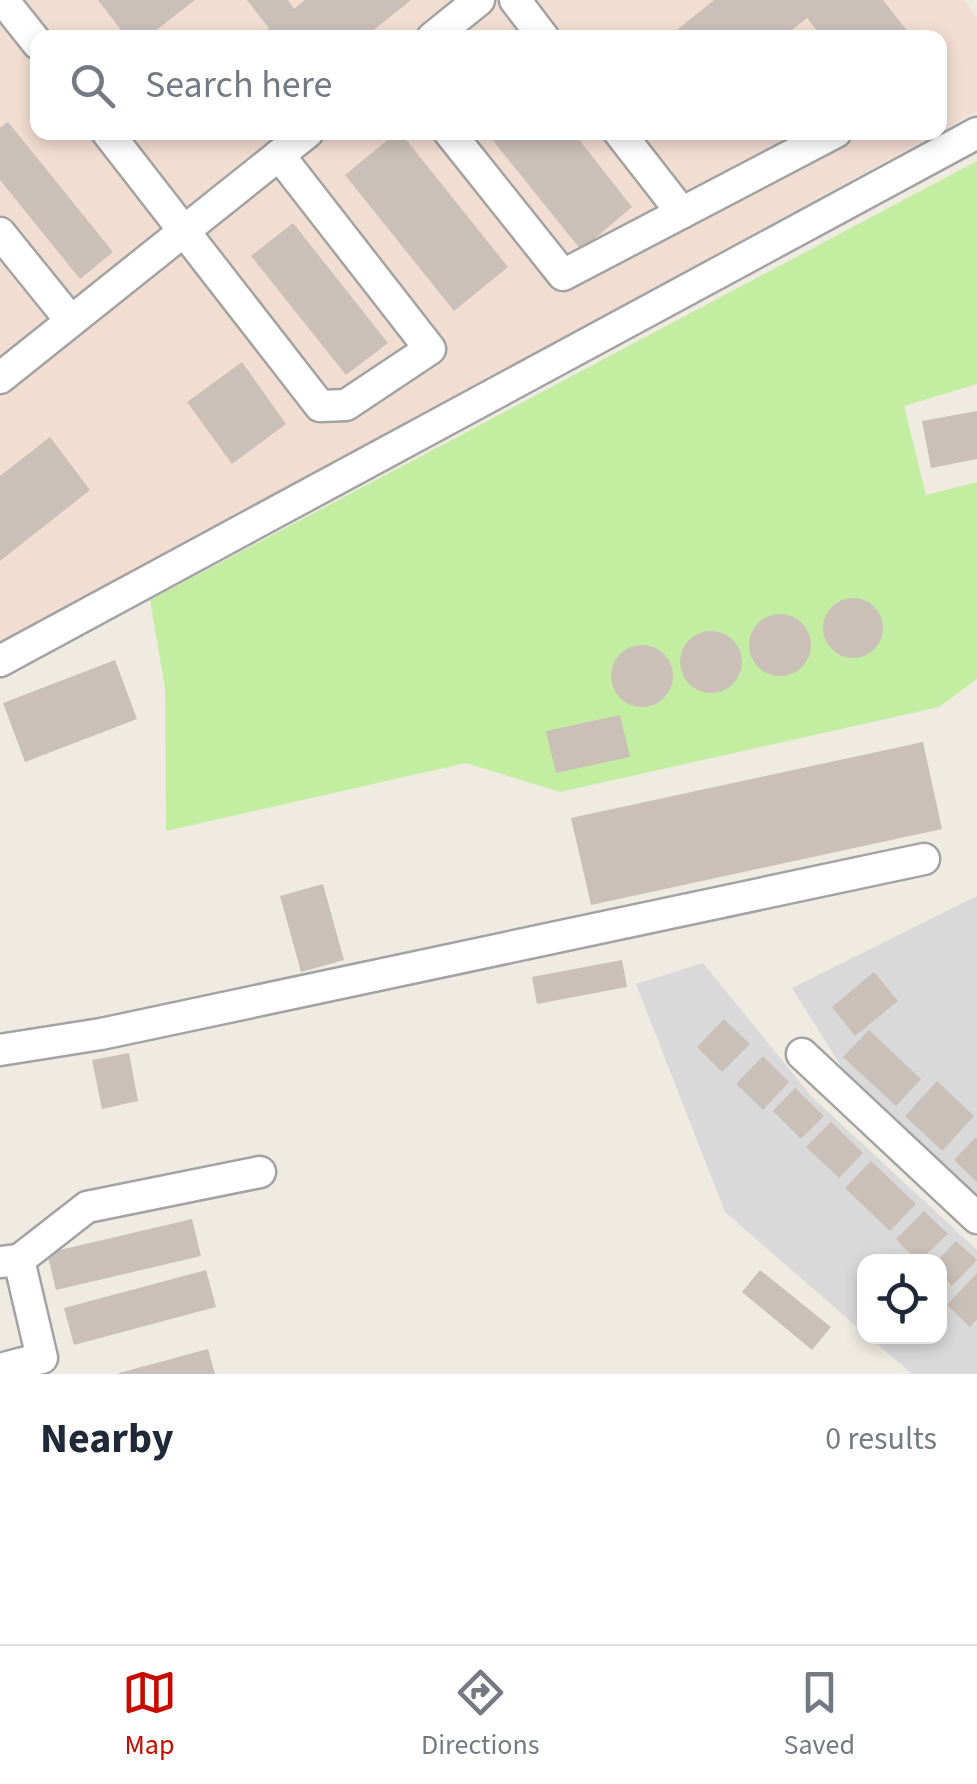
<!DOCTYPE html>
<style>
:root{--surface:#fff;--page:#f6f6f7;--text:#1f2937;--muted:#747a83;--line:#e0e1e3;--accent:#c80b00}
body{margin:0;font-family:"Source Sans 3",sans-serif;background:var(--page);color:var(--text)}
.controls{position:absolute;right:30px;bottom:30px;display:grid;overflow:hidden;border-radius:20px;box-shadow:0 5px 15px #0003}
.controls button{width:90px;height:90px;display:grid;place-items:center;padding:0;border:0;border-bottom:2px solid var(--line);background:var(--surface);color:var(--text);font:50px sans-serif}
.list{margin:0;padding:0;list-style:none}
h2{display:flex;justify-content:space-between;align-items:center;height:130px;margin:0;padding:0 40px;font-size:42px}
h2 small{font-size:32px;font-weight:400;color:var(--muted)}
.icon{flex:none;width:55px;height:55px;fill:none;stroke:currentColor;stroke-width:2;stroke-linecap:round;stroke-linejoin:round}
.map{position:relative;flex:none;width:977px;height:1374px;overflow:hidden}
.search{position:absolute;background:var(--surface);box-shadow:0 5px 15px #0003;left:30px;right:30px;top:30px;height:110px;display:flex;align-items:center;gap:25px;box-sizing:border-box;padding:0 35px;border-radius:20px;color:var(--muted);font-size:38px}
.sheet{height:270px;background:var(--surface)}
nav{display:flex;justify-content:space-around;align-items:center;box-sizing:border-box;height:140px;border-top:2px solid var(--line);background:var(--surface);font-size:28px;color:var(--muted)}
nav a{display:grid;justify-items:center;gap:5px}
nav .on{color:var(--accent)}
.map>svg:first-child{display:block}
.residential{fill:#dad9d9}
.military{fill:#f2ddd2}
.grass{fill:#c3eea1}
.building{fill:#cbc0b7}
.lines{fill:none;stroke-linecap:round;stroke-linejoin:round}
.minor-casing{stroke:#a3a3a3;stroke-width:35}
.minor{stroke:#fff;stroke-width:30}
</style>
<div class="map">
<svg width="977" height="1374" viewBox="0 0 977 1374">
<rect width="100%" height="100%" fill="#efebe1"/>
<g class="residential">
<polygon points="977,896 977,1200 851,1082 792,988"/>
<polygon points="703,963 812,1097 977,1250 977,1374 912,1374 869,1337 940,1336 940,1262 864,1262 864,1333 725,1212 636,984"/>
</g>
<polygon class="military" points="0,0 965,0 977,18 977,111 940,131 940,38 38,38 38,132 937,133 0,646"/>
<polygon class="grass" points="977,161 977,384 904,406 926,495 977,482 977,679 939,707 560,792 466,763 166,831 165,688 150,600"/>
<g class="building">
<polygon points="98,0 195,0 146,38 127,38"/>
<polygon points="247,0 288,0 294,9 305,0 411,0 364,38 258,38 269,28"/>
<polygon points="714,0 883,0 909,33 903,38 823,38 807,18 782,38 667,38"/>
<polygon points="8,122 113,252 80,279 0,180 0,128"/>
<polygon points="397,132 400,132 508,267 454,311 345,175"/>
<polygon points="486,132 573,132 632,207 581,250"/>
<polygon points="293,223 388,343 346,375 251,256"/>
<polygon points="242,362 286,424 232,464 187,402"/>
<polygon points="977,411 977,459 931,468 922,421"/>
<polygon points="50,437 90,490 0,561 0,476"/>
<circle cx="853" cy="628" r="30"/>
<circle cx="780" cy="645" r="31"/>
<circle cx="711" cy="662" r="31"/>
<circle cx="642" cy="676" r="31"/>
<polygon points="115,660 137,719 25,762 3,703"/>
<polygon points="620,715 630,757 556,773 546,731"/>
<polygon points="923,742 942,829 591,905 571,818"/>
<polygon points="323,884 344,960 301,972 280,896"/>
<polygon points="622,960 627,987 537,1004 532,977"/>
<polygon points="874,972 898,1001 855,1036 832,1007"/>
<polygon points="724,1019 750,1044 722,1072 697,1047"/>
<polygon points="869,1030 921,1079 896,1106 843,1057"/>
<polygon points="129,1053 138,1101 102,1109 92,1060"/>
<polygon points="763,1056 789,1082 763,1110 736,1084"/>
<polygon points="937,1081 974,1116 942,1151 905,1116"/>
<polygon points="795,1088 824,1116 801,1139 773,1111"/>
<polygon points="831,1122 863,1153 839,1178 806,1147"/>
<polygon points="975,1138 977,1139 977,1182 954,1160"/>
<polygon points="871,1161 916,1204 890,1231 845,1188"/>
<polygon points="924,1211 948,1234 918,1262 896,1239"/>
<polygon points="192,1219 201,1256 56,1290 47,1253"/>
<polygon points="956,1241 977,1260 952,1286 940,1273 940,1262 936,1262"/>
<polygon points="206,1270 216,1307 74,1345 64,1308"/>
<polygon points="760,1270 831,1327 812,1350 742,1292"/>
<polygon points="977,1273 977,1319 970,1327 947,1305"/>
<polygon points="208,1349 215,1374 119,1374 119,1373"/>
</g>
<g class="lines">
<g class="minor-casing">
<g id="minor">
<polyline points="3,0 38,44"/>
<polyline points="515,0 544,38"/>
<polyline points="432,38 479,0"/>
<polyline points="107,132 320,406 346,405 430,349 279,155"/>
<polyline points="449,132 563,275 836,132"/>
<polyline points="619,132 682,213"/>
<polyline points="0,233 71,321"/>
<polyline points="0,378 308,132"/>
<polyline points="0,661 977,133"/>
<polyline points="0,1050 101,1034 924,859"/>
<polyline points="802,1054 977,1218"/>
<polyline points="19,1260 87,1207 260,1172"/>
<polyline points="0,1262 19,1260 42,1358 0,1369"/>
</g>
</g>
<use href="#minor" class="minor"/>
</g>
</svg>
<div class="controls">
<button><svg class="icon" aria-label="locate" viewBox="0 0 24 24"><circle cx="12" cy="12" r="6"/><path d="M12 2v4M12 18v4M2 12h4M18 12h4"/></svg></button>
</div>
<div class="search"><svg class="icon" aria-label="search" viewBox="0 0 24 24"><circle cx="10" cy="10" r="6"/><path d="M15 15l6 6"/></svg>Search here</div>
</div>
<section class="sheet">
<h2>Nearby<small>0 results</small></h2>
<ul class="list">
</ul>
</section>
<nav>
<a class="on"><svg class="icon" aria-label="map" viewBox="0 0 24 24"><path d="M3 6l6-2 6 2 6-2v14l-6 2-6-2-6 2zM9 4v14M15 6v14"/></svg>Map</a>
<a><svg class="icon" aria-label="directions" viewBox="0 0 24 24"><path d="M12 3l9 9-9 9-9-9zM9 14v-3h6M13 9l2 2-2 2"/></svg>Directions</a>
<a><svg class="icon" aria-label="saved" viewBox="0 0 24 24"><path d="M7 4h10v16l-5-4-5 4z"/></svg>Saved</a>
</nav>
